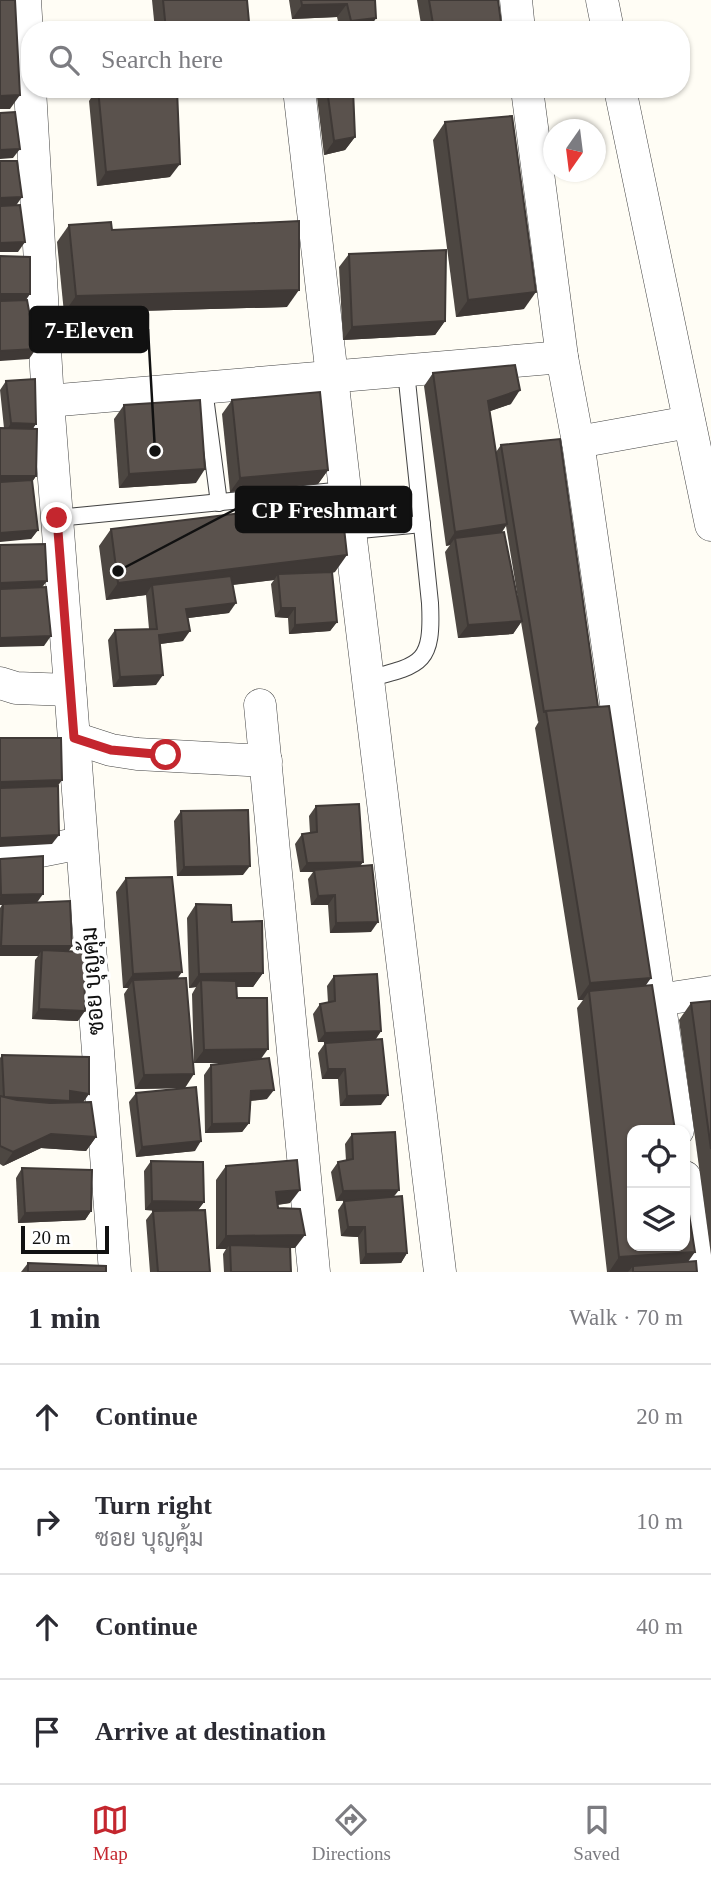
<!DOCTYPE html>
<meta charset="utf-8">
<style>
:root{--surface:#fff;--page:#f7f7f7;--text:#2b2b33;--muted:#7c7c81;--line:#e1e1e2;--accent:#c4262e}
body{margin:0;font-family:"Times New Roman",Sarabun,serif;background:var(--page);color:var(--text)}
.controls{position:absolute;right:21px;bottom:21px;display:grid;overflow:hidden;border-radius:14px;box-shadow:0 2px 5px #0004}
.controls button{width:63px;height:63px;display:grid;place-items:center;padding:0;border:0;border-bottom:2px solid var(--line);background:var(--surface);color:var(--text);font:35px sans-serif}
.compass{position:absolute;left:543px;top:119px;width:63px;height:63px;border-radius:50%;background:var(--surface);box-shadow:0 2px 5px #0004;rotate:194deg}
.scale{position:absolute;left:21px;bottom:18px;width:88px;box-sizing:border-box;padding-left:7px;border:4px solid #111;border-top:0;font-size:19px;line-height:24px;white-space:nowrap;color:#111;-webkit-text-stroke:5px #fff;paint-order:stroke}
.stop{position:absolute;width:21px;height:21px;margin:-16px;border:5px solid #c4262e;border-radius:50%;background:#fff}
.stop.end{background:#c4262e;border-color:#fff;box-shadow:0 2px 7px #0008}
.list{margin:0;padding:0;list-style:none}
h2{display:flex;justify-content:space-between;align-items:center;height:91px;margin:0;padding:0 28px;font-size:30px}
h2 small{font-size:23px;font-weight:400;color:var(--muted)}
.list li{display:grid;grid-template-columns:46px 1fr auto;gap:21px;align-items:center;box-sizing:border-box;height:105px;padding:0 28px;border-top:2px solid var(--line)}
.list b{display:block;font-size:26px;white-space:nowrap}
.list p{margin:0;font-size:23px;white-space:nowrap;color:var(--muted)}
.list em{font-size:23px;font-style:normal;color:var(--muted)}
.icon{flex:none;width:38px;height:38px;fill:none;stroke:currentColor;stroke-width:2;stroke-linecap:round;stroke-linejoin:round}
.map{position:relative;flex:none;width:711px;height:1272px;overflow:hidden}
.search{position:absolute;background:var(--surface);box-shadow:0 2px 5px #0004;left:21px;right:21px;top:21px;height:77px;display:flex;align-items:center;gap:18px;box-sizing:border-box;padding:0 24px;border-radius:28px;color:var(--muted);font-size:26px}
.sheet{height:511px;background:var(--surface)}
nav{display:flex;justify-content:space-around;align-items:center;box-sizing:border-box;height:98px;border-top:2px solid var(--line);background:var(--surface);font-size:19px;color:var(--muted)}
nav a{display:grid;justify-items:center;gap:4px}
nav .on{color:var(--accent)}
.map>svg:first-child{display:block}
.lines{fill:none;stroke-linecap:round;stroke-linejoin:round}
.service-casing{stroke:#444;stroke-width:18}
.minor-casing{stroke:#444;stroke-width:33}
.service{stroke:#fff;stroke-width:16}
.minor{stroke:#fff;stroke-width:32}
.wall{fill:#4d4742;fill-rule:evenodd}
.shaded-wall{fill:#3f3936}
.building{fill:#5a524d;stroke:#3f3936;stroke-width:2}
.route{stroke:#c4262e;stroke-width:9}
.labels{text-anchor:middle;stroke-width:7;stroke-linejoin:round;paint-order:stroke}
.street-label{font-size:23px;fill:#111;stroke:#fff}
.leader{fill:none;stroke:#111;stroke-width:2.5}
.callout-dot{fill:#111;stroke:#fff;stroke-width:2.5}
.callout{fill:#111;stroke:#111;stroke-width:2.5}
.callout-label{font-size:24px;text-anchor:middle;font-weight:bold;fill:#fff}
</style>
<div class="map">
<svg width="711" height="1272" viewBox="0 0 711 1272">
<rect width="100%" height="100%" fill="#fffdf5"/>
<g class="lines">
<g class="service-casing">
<g id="service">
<polyline points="204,389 219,503"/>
<polyline points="57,518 345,490"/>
<polyline points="350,531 422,524"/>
<path d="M367,679C422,665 433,664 430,603L406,371"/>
</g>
</g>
<g class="minor-casing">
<g id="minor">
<polyline points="25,0 30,83"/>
<polyline points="516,0 519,30"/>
<polyline points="602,0 608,30"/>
<polyline points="30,89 48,401 115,1272"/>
<polyline points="299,89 345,490 440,1272"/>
<polyline points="527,89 562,357 578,442 678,1130"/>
<polyline points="620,89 711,525"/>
<polyline points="48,401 562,357"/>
<polyline points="578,442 689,422"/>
<polyline points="0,683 16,688 70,690"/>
<polyline points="260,705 314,1272"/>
<polyline points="74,738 111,750 137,754 266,761"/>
<polyline points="0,859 81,843"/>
<polyline points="658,1000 711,992"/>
<polyline points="685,1177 699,1272"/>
</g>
</g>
<use href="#service" class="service"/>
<use href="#minor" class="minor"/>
</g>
<g class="wall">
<polygon points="152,0 247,0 244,30 155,30"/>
<polygon points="289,0 375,0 376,18 368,30 340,30 337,17 292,19"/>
<polygon points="417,0 498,0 502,30 422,30"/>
<polygon points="97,89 98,89 170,177 97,186 89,101"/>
<polygon points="316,89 363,89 353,92 355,137 345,150 324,155"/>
<polygon points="445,122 524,309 456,317 433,140"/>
<polygon points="69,225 112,230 287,307 64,313 57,242"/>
<polygon points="349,254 445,321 435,335 343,340 339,267"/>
<path d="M433,373L511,404L490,411L496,452L501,445L598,707L646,986L688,1262L697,1272H607L577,1008L583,1000H578L535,728L539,721L538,722L521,622L513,634L458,638L445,552L450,545L446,546L424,386ZM506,526L518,599L502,532Z"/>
<polygon points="6,381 36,424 32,429 36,476 32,482 38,530 31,539 4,428 0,390"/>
<polygon points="232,400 328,470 318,484 230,492 222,414"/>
<polygon points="124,405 196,483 119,488 114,419"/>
<polygon points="111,529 335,572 332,573 337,622 330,631 289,634 288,618 275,617 271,584 274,580 233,585 229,613 188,618 183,641 160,644 156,685 113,687 108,640 115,630 149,629 146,595 106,600 99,546"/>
<polygon points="316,806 363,862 360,866 371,932 330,933 328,905 311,905 308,879 313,872 300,872 295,844 302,834 310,833 309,816"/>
<polygon points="181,811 243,875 177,876 174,821"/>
<polygon points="0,859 37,902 72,946 68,952 78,1021 32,1019 35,960 38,956 0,956 0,908 2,905 0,905"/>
<polygon points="126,878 177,978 185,1088 135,1089 124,994 128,988 123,988 116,892"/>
<polygon points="196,904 232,922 263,973 253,987 236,987 237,998 261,1059 267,1099 251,1101 249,1123 242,1132 205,1133 204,1075 211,1065 226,1063 194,1063 192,994 196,987 189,988 187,918"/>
<polygon points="334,976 381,1031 376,1039 381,1105 340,1106 338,1079 322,1079 318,1053 325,1043 339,1042 318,1042 313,1014 320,1004 328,1003 327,986"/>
<polygon points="711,1001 711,1255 679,1020 691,1003"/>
<polygon points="2,1055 83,1102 96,1137 86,1151 41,1148 3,1166 0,1164 0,1058"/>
<polygon points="136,1093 195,1151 136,1157 129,1102"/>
<polygon points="352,1134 394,1197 407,1253 401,1263 360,1264 358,1237 341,1236 338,1210 344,1201 349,1200 336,1201 331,1172 338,1162 346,1161 345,1144"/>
<polygon points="151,1161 204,1202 198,1210 210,1272 150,1272 146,1220 153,1211 157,1211 145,1210 144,1171"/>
<polygon points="226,1166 290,1203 278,1205 295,1248 291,1248 291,1272 224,1272 223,1254 226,1249 216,1249 216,1180"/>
<polygon points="22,1168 91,1211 85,1220 18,1223 16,1178"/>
<polygon points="28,1263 106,1272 21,1272"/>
</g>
<g class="shaded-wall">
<polygon points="347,4 337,17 292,19 302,5"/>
<polygon points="376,18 368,30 345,30 351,21"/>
<polygon points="249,22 244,30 171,30"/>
<polygon points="20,95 10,109 0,109 0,96"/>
<polygon points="355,137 345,150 324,155 334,141"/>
<polygon points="20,149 13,158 0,159 0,150"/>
<polygon points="180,164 170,177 97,186 106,172"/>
<polygon points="22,197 15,207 0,208 0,198"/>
<polygon points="25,242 18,252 0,252 0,243"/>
<polygon points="299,290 287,307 64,313 76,296"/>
<polygon points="536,292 524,309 456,317 468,300"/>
<polygon points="0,294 30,294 24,303 0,303"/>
<polygon points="445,321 435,335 343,340 352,327"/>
<polygon points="36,349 29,359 0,361 0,351"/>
<polygon points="520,390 511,404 479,415 488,401"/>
<polygon points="11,423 36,424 29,434 5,433"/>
<polygon points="205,469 196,483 119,488 129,474"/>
<polygon points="328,470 318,484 230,492 240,478"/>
<polygon points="0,476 36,476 30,485 0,485"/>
<polygon points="507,524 497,538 455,538 450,545 446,546 455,532"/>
<polygon points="38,530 31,539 0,542 0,533"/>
<polygon points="347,555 335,572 279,579 278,574 274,580 153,594 152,585 146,595 106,600 118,583"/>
<polygon points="47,581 40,590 0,593 0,583"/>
<polygon points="236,603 229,613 180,619 186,609"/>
<polygon points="281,608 295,608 288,618 275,617"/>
<polygon points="522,621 513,634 458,638 468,625"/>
<polygon points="337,622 330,631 289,634 295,625"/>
<polygon points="190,631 183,641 152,645 159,635"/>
<polygon points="51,636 44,646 0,647 0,638"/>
<polygon points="163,675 156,685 113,687 120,677"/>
<polygon points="62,780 55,790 0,792 0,782"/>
<polygon points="59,835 52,844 0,847 0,838"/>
<polygon points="363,862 356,872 314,870 313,872 300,872 307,863"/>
<polygon points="250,866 243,875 177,876 184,867"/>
<polygon points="43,894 36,904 0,905 0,897 1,895"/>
<polygon points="335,895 328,905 311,905 318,896"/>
<polygon points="378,922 371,932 330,933 336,923"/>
<polygon points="1,946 72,946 65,956 42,950 38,956 0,956 0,948"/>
<polygon points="182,972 172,986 133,980 128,988 123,988 133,974"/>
<polygon points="263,973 253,987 202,987 201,980 196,987 189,988 199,974"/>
<polygon points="651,978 639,995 589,991 583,1000 578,1000 590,983"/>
<polygon points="39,1009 85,1011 78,1021 32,1019"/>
<polygon points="381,1031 374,1041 318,1042 325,1033"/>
<polygon points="268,1049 258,1063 194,1063 204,1050"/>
<polygon points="328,1069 345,1069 338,1079 322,1079"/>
<polygon points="194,1074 185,1088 135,1089 144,1075"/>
<polygon points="274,1090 267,1099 245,1101 251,1091"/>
<polygon points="70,1091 89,1094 82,1104 69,1102 63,1110 4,1098"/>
<polygon points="388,1095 381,1105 340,1106 347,1096"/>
<polygon points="249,1123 242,1132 205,1133 212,1124"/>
<polygon points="51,1134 96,1137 86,1151 41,1148 3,1166 13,1152"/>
<polygon points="201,1141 195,1151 136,1157 142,1147"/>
<polygon points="300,1190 290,1203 266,1206 276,1192"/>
<polygon points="399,1190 392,1199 336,1201 343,1191"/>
<polygon points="152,1201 204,1202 197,1211 145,1210"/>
<polygon points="91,1211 85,1220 18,1223 25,1213"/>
<polygon points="348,1227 365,1227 358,1237 341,1236"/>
<polygon points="305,1235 295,1248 230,1249 230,1245 226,1249 216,1249 226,1236"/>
<polygon points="695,1252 683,1269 633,1266 628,1272 609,1272 619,1257"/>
<polygon points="407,1253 401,1263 360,1264 366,1254"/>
</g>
<g class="building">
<polygon points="0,0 15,0 20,95 0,96"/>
<polygon points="163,0 247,0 249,22 166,30"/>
<polygon points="301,0 375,0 376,18 351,21 347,4 302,5"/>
<polygon points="429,0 498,0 502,30 434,30"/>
<polygon points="98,89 177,89 180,164 106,172"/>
<polygon points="327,89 353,89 355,137 334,141"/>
<polygon points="15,112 20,149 0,150 0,113"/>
<polygon points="512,116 536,292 468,300 445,122"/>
<polygon points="0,161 17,161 22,197 0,198"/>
<polygon points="20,205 25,242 0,243 0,206"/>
<polygon points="299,221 299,290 76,296 69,225 111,222 112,230"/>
<polygon points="446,250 445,321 352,327 349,254"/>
<polygon points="0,256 30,257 30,294 0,294"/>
<polygon points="27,300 36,349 0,351 0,301"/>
<polygon points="515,365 520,390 488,401 507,524 455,532 433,373"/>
<polygon points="35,379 36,424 11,423 6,381"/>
<polygon points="320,392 328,470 240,478 232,400"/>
<polygon points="200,400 205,469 129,474 124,405"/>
<polygon points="0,428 37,429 36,476 0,476"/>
<polygon points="560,439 598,707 544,712 501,445"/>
<polygon points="32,480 38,530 0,533 0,482"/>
<polygon points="341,501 347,555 118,583 111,529"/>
<polygon points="504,532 522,621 468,625 455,538"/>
<polygon points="45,544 47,581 0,583 0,545"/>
<polygon points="332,572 337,622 295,625 295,608 281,608 278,574"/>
<polygon points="231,576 236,603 186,609 190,631 159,635 163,675 120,677 115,630 157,629 152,585"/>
<polygon points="46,587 51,636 0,638 0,589"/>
<polygon points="609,706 651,978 590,983 546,711"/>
<polygon points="0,738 61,738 62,780 0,782"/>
<polygon points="58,786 59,835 0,838 0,788"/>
<polygon points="359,804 363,862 307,863 302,834 317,832 316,806"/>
<polygon points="248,810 250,866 184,867 181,811"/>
<polygon points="43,856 43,894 1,895 0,859"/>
<polygon points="372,865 378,922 336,923 335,895 318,896 314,870"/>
<polygon points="172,877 182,972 133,974 126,878"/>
<polygon points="70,901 72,946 1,946 3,904"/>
<polygon points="196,904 231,905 232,922 262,921 263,973 199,974"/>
<polygon points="42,950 84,952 85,1011 39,1009"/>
<polygon points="377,974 381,1031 325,1033 320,1004 335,1001 334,976"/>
<polygon points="186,978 194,1074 144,1075 133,980"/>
<polygon points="201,980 236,981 237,998 267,998 268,1049 204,1050"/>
<polygon points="652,985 675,1130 632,1130 632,1246 685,1246 685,1189 695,1252 619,1257 589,991"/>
<polygon points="711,1001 711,1149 691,1003"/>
<polygon points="382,1039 388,1095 347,1096 345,1069 328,1069 325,1043"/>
<polygon points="2,1055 89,1057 89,1094 70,1091 70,1101 4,1097"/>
<polygon points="269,1058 274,1090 251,1091 249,1123 212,1124 211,1065"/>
<polygon points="196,1087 201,1141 142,1147 136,1093"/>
<polygon points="0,1096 17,1100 50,1103 91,1102 96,1137 51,1134 13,1152 0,1146"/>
<polygon points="395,1132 399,1190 343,1191 338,1162 353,1159 352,1134"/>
<polygon points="297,1160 300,1190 276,1192 278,1208 300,1209 305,1235 226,1236 226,1166"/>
<polygon points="151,1161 203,1162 204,1202 152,1201"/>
<polygon points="22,1168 92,1170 91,1211 25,1213"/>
<polygon points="402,1196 407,1253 366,1254 365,1227 348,1227 344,1201"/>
<polygon points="205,1210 210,1272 158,1272 153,1211"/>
<polygon points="230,1245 290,1247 291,1272 231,1272"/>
<polygon points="696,1261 697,1272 633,1272 633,1266"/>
<polygon points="28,1263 106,1266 106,1272 28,1272"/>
</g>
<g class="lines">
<polyline class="route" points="57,518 74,738 111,750 166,755"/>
</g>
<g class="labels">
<g class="street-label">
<text transform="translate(92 981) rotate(-94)" y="8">ซอย บุญคุ้ม</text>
</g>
</g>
<path class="leader" d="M155 451L148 329M118 571L236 509"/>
<g class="callout-dot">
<circle cx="155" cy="451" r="7"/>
<circle cx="118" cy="571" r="7"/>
</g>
<g class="callout">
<rect x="30" y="307" width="118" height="45" rx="7"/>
<rect x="236" y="487" width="175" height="45" rx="7"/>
</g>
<g class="callout-label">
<text x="89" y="338">7-Eleven</text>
<text x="324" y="518">CP Freshmart</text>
</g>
</svg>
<div class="controls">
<button><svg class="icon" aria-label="locate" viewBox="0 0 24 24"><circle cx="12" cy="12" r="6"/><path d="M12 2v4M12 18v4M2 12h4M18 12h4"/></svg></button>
<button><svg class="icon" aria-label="layers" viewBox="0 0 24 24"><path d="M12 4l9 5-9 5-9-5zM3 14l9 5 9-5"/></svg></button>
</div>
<svg class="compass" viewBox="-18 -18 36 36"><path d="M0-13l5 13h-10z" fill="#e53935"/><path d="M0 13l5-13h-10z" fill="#7c7c81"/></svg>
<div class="scale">20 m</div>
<div class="stop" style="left:166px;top:755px"></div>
<div class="stop end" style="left:57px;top:518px"></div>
<div class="search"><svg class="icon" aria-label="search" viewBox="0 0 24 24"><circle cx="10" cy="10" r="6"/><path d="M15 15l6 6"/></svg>Search here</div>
</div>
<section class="sheet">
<h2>1 min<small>Walk · 70 m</small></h2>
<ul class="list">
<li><svg class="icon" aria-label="ahead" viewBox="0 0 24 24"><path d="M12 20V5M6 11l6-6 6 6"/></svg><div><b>Continue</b></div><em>20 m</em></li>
<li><svg class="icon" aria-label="right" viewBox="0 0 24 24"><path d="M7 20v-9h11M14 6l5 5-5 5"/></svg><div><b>Turn right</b><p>ซอย บุญคุ้ม</p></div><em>10 m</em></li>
<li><svg class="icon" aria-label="ahead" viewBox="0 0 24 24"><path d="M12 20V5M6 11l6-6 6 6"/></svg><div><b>Continue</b></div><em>40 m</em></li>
<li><svg class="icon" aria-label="arrive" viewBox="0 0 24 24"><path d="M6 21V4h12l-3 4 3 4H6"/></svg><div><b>Arrive at destination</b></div></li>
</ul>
</section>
<nav>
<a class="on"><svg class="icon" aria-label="map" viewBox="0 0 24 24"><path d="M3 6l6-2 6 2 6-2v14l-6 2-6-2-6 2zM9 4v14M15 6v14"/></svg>Map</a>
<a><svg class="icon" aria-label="directions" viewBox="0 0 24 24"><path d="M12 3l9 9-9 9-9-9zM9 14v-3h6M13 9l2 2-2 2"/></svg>Directions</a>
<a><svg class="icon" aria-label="saved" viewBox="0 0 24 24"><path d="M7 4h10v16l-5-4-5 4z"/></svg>Saved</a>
</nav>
